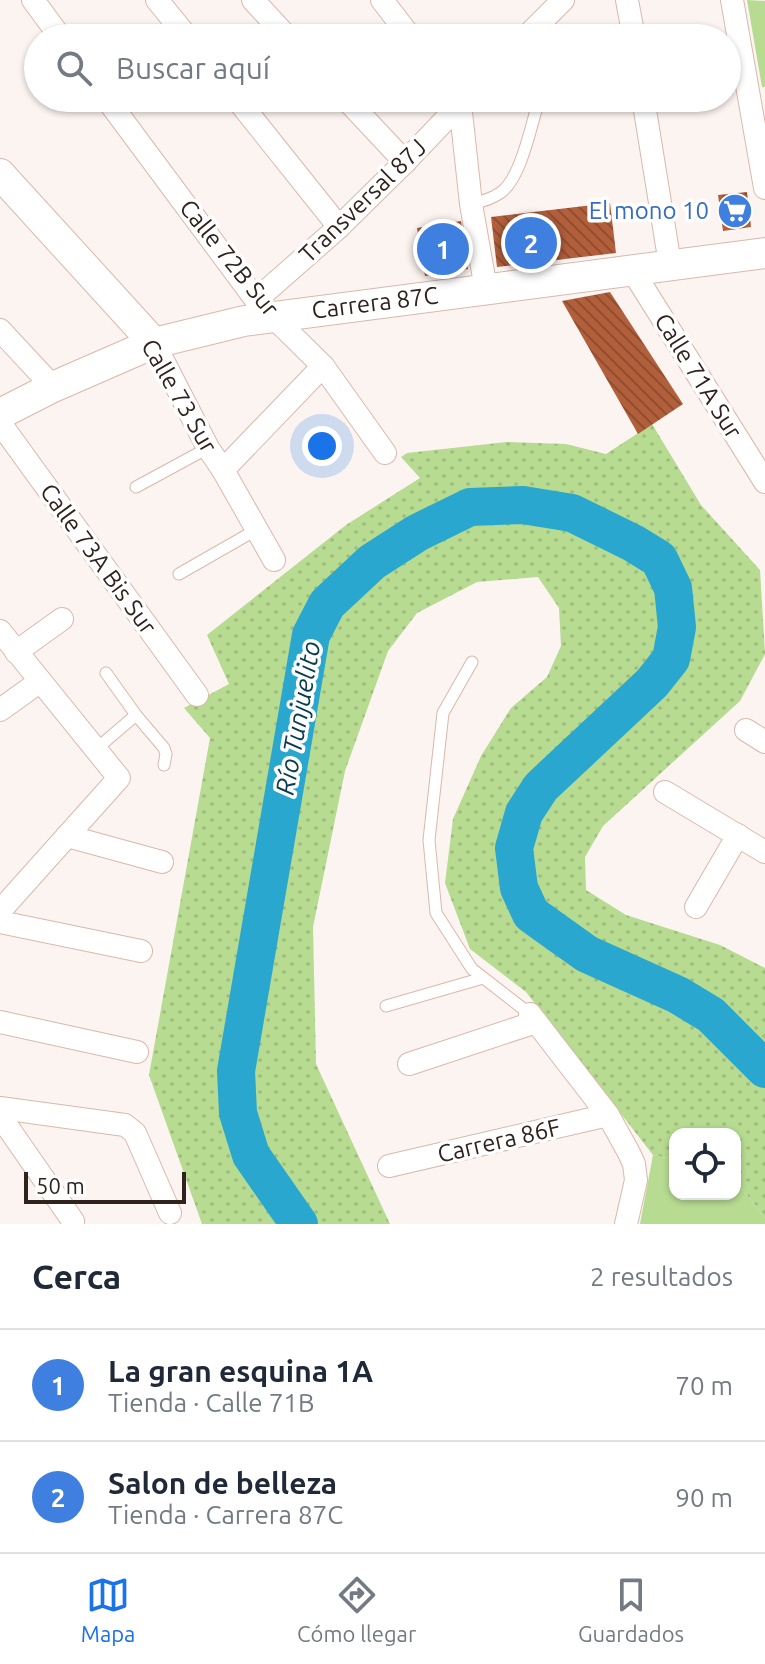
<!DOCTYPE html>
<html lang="es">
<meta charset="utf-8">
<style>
:root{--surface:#fff;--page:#f6f6f7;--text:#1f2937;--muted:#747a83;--line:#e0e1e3;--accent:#1a73e8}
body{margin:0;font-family:Ubuntu,sans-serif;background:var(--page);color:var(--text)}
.controls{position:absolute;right:24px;bottom:24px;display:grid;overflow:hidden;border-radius:16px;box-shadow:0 2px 6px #0004}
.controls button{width:72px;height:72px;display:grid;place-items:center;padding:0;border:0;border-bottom:2px solid var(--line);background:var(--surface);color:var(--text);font:40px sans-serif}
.scale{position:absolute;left:24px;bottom:20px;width:162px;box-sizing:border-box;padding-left:8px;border:4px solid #30231e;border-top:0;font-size:22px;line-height:28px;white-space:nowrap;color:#30231e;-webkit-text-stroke:6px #fff;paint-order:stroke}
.you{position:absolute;left:322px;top:446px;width:28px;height:28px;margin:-20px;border:6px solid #fff;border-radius:50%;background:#1a73e8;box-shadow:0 0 0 12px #1a73e833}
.badge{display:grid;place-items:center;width:52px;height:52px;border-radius:50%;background:var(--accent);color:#fff;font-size:26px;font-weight:700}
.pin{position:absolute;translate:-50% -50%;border:4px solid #fff;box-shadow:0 2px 8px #0006}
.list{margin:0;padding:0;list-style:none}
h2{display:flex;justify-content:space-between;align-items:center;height:104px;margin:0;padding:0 32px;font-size:34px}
h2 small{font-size:26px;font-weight:400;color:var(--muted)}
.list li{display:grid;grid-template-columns:52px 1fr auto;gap:24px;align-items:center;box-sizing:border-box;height:112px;padding:0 32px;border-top:2px solid var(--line)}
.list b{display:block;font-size:30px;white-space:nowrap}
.list p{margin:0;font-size:26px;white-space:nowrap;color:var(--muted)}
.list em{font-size:26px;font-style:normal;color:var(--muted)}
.icon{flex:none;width:44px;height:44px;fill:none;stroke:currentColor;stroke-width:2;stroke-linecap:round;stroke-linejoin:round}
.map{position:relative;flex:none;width:765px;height:1224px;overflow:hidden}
.search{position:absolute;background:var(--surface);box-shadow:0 2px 6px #0004;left:24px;right:24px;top:24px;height:88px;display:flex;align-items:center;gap:20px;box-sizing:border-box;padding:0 28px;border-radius:44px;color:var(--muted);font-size:30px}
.sheet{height:328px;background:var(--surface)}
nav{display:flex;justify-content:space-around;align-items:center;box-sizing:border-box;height:112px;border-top:2px solid var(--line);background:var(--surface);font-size:22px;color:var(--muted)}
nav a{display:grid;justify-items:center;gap:4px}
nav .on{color:var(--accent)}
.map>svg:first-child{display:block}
.grass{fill:url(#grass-dots)}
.park{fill:#b6db91}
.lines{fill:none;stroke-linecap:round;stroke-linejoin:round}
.river{stroke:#2aa7cf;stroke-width:38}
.building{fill:url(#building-back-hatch)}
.lane-casing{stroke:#dab8aa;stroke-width:13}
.street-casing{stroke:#dab8aa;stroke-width:24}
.secondary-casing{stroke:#dab8aa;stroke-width:32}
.lane{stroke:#fff;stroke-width:11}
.street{stroke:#fff;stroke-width:22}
.secondary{stroke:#fff;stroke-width:30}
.labels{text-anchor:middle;stroke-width:7;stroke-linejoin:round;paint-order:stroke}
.street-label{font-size:24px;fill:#30231e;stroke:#fff}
.shop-label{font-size:24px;fill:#366cbe;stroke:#fff;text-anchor:end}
.water-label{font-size:26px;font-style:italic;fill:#063c4d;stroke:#fff}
</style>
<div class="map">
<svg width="765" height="1224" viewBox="0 0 765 1224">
<defs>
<pattern id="grass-dots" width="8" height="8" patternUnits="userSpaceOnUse" patternTransform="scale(2)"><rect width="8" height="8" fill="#b6db91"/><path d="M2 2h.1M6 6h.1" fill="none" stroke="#9dbc7d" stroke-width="1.8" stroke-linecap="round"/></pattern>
<pattern id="building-back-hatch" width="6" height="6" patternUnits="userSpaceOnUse" patternTransform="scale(2)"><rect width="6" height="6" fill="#b25f3c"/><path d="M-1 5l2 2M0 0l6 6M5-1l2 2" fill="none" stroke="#914e32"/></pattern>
</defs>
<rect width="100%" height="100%" fill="#fcf4f1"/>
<polygon class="grass" points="652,424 701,505 760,570 765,654 740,701 603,826 585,857 586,890 626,915 720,945 765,968 765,1218 740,1186 735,1183 735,1134 675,1134 675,1160 653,1155 526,992 470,949 445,883 453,819 481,756 511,708 547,677 561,646 559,608 538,577 477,582 417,613 388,651 345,771 313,927 316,1064 390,1224 202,1224 149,1075 210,738 184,708 229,684 207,635 346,525 420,478 401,457 407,453 507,442 566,444 606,454"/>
<g class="park">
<polygon points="747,0 765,1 765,87 762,87"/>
<polygon points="653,1155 675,1160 675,1194 735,1194 735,1183 740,1186 765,1218 765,1224 640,1224"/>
</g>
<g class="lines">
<polyline class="river" points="299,1224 251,1155 238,1113 236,1071 311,635 327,604 372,562 417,533 470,507 523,505 572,513 633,543 659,559 673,588 677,627 671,659 652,683 541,787 524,813 514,848 519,888 531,914 556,932 587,954 678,995 711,1015 765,1069"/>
</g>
<g class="building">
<polygon points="747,192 751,227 723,231 718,195"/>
<polygon points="610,203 616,253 497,267 491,217"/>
<polygon points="461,221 468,269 425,276 417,228"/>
<polygon points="610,292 683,404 638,434 562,301"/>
</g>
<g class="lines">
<g class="lane-casing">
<g id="lane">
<path d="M471,204C481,202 491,199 500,193C520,180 530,130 537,107"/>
<polyline points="136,487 208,448"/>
<polyline points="179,574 256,530"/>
<polyline points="472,662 443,713 429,840 436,913 472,969 530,1014"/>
<polyline points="106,673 136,715 164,748 166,754 164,765"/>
<polyline points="95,750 136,715"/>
<polyline points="386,1006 483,978"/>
</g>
</g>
<g class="street-casing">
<g id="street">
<polyline points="33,0 61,38"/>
<polyline points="157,0 188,38"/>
<polyline points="253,0 288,38"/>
<polyline points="382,0 411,38"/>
<polyline points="627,0 634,38"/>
<polyline points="732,0 765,188"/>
<polyline points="525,38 563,0"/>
<polyline points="106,98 256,300 323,366 385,453"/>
<polyline points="236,98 339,227"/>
<polyline points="345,98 405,162"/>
<polyline points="456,98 460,103 471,204 486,289"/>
<polyline points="643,98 670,264"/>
<polyline points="632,270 765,482"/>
<polyline points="256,300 339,227 405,162 466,98"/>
<polyline points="0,330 53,387"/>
<polyline points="154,343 208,448 223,470 274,560"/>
<polyline points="0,423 197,695"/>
<polyline points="223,470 323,366"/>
<polyline points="0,631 119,778 0,911"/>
<polyline points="16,652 62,619"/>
<polyline points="0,710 39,682"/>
<polyline points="746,730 765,742"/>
<polyline points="665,792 765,852"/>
<polyline points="67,836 162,862"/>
<polyline points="696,907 738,835"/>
<polyline points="0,922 141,951"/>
<polyline points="530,1014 608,1115 629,1153 634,1164 636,1180 626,1224"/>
<polyline points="0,1022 137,1052"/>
<polyline points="409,1064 536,1022"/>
<polyline points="0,1108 125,1125 135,1133 170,1213"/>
<polyline points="0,1116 73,1221 73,1224"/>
<polyline points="389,1166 608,1115"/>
</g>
</g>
<g class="secondary-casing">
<g id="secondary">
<polyline points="0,174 154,343"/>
<polyline points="0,414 53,387 154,343 244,321 765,253"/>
</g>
</g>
<use href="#lane" class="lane"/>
<use href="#street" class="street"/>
<use href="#secondary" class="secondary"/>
</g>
<defs>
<g id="supermarket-disc" transform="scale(1.8)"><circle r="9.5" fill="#3f7fe0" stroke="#fff"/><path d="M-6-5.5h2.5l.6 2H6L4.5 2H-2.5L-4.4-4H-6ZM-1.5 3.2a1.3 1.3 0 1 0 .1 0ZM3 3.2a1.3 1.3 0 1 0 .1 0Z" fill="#fff"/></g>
</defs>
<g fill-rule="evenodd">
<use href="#supermarket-disc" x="735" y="211"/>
</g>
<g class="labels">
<g class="street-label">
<text transform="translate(363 201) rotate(-44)" y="8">Transversal 87J</text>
<text transform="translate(229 258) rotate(51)" y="8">Calle 72B Sur</text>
<text transform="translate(375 303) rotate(-7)" y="8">Carrera 87C</text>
<text transform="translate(698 376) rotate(58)" y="8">Calle 71A Sur</text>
<text transform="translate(179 396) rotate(60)" y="8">Calle 73 Sur</text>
<text transform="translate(98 559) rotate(54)" y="8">Calle 73A Bis Sur</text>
<text transform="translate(499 1141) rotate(-13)" y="8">Carrera 86F</text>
</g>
<g class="shop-label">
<text x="709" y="219">El mono 10</text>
</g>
<g class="water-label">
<text transform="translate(298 718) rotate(-80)" y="9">Río Tunjuelito</text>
</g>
</g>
</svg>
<div class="controls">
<button><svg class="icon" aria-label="locate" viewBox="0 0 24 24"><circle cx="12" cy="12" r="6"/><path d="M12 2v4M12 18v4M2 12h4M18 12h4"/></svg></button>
</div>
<div class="scale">50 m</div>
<div class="you"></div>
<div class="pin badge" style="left:443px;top:249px;background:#3f7fe0">1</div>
<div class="pin badge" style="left:531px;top:243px;background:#3f7fe0">2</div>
<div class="search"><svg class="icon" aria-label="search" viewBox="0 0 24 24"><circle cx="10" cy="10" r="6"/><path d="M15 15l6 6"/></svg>Buscar aquí</div>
</div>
<section class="sheet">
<h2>Cerca<small>2 resultados</small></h2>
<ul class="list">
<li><span class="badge" style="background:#3f7fe0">1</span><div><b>La gran esquina 1A</b><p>Tienda · Calle 71B</p></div><em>70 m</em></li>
<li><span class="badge" style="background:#3f7fe0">2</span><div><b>Salon de belleza</b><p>Tienda · Carrera 87C</p></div><em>90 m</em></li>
</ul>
</section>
<nav>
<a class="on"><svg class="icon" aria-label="map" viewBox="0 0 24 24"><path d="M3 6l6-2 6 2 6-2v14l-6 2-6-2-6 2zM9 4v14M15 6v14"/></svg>Mapa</a>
<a><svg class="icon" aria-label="directions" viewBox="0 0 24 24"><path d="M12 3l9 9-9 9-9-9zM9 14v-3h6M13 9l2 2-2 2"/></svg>Cómo llegar</a>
<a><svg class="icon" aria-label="saved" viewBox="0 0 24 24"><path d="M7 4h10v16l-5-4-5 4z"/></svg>Guardados</a>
</nav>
